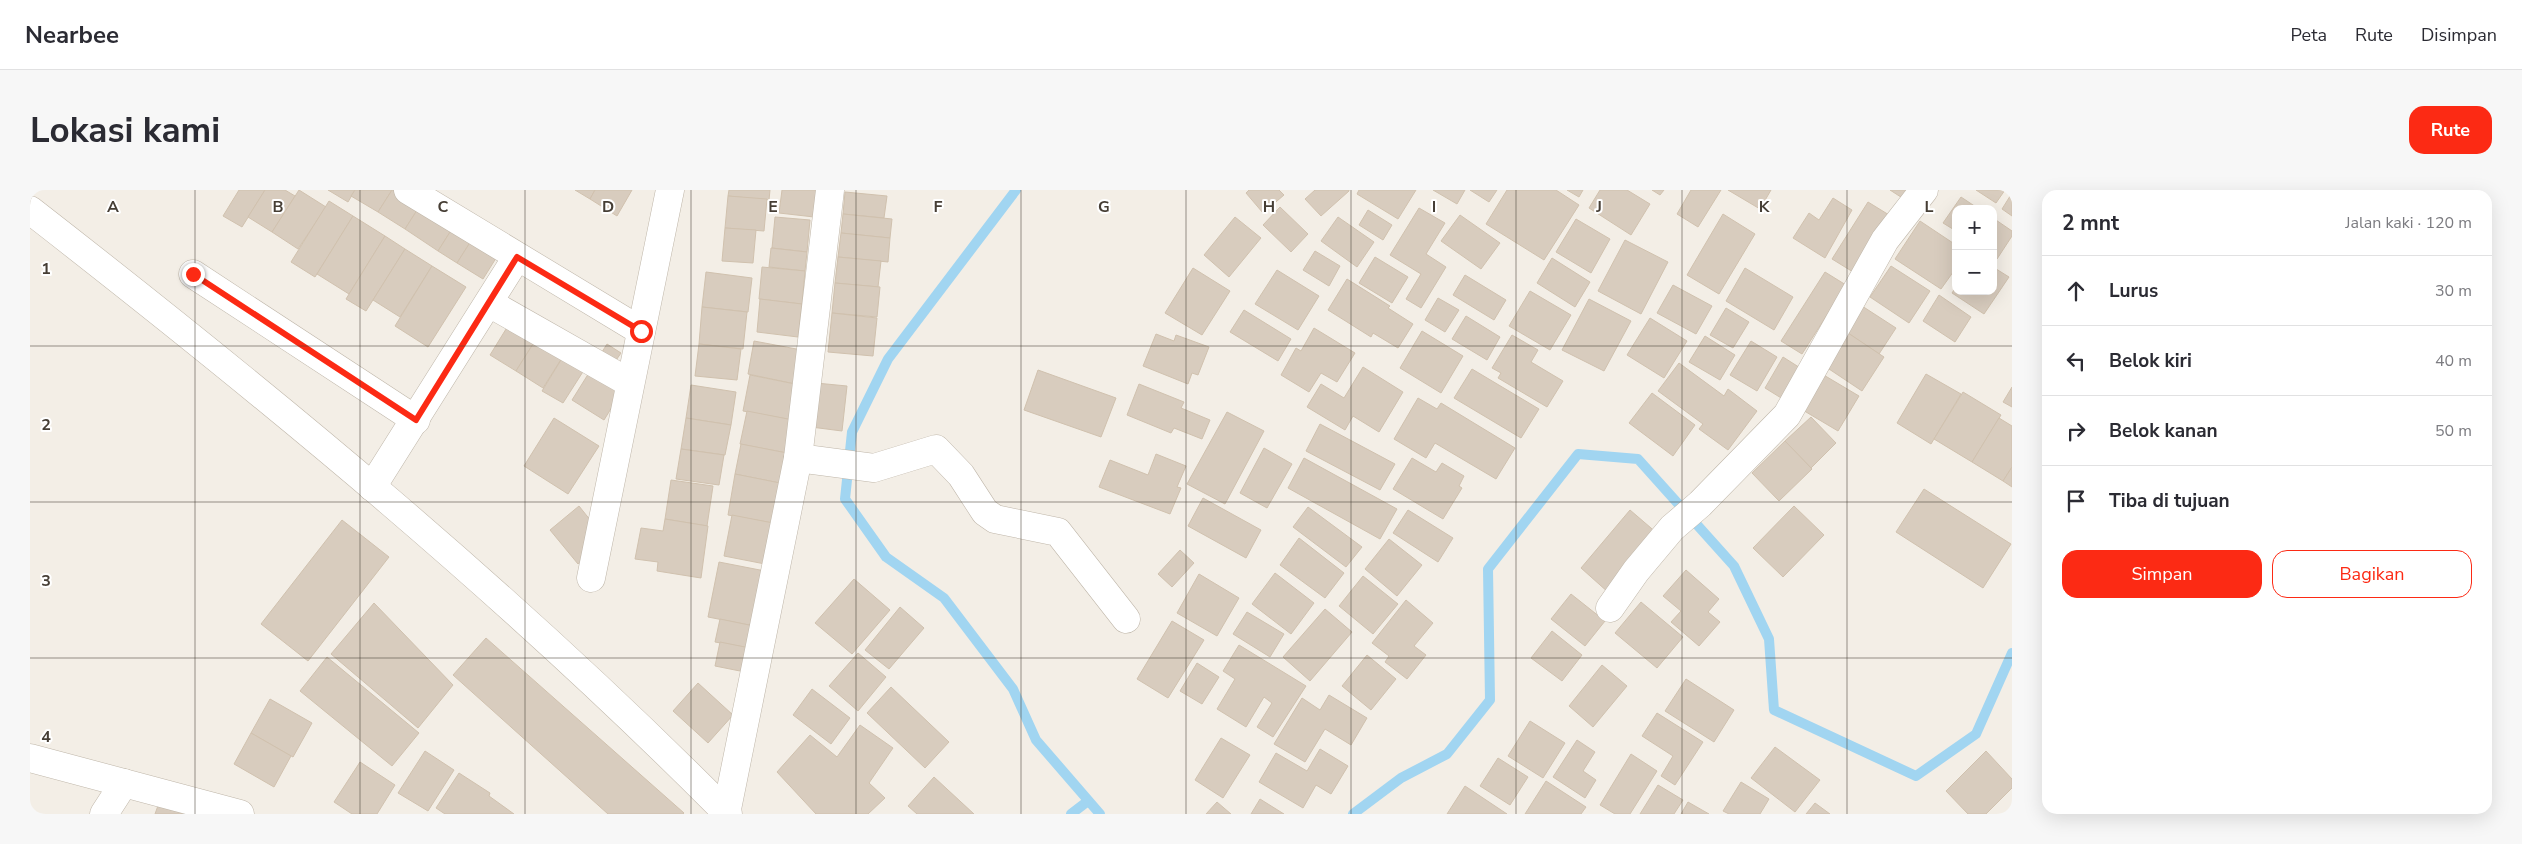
<!DOCTYPE html>
<html lang="id">
<meta charset="utf-8">
<style>
:root{--surface:#fff;--page:#f7f7f7;--text:#2b2b33;--muted:#7c7c81;--line:#e1e1e2;--accent:#fc2a14}
body{margin:0;font-family:"Nunito Sans",sans-serif;background:var(--page);color:var(--text)}
.controls{position:absolute;right:15px;top:15px;display:grid;overflow:hidden;border-radius:10px;box-shadow:0 5px 20px #0002}
.controls button{width:45px;height:45px;display:grid;place-items:center;padding:0;border:0;border-bottom:1px solid var(--line);background:var(--surface);color:var(--text);font:25px sans-serif}
.stop{position:absolute;width:15px;height:15px;margin:-11px;border:4px solid #fc2a14;border-radius:50%;background:#fff}
.stop.end{background:#fc2a14;border-color:#fff;box-shadow:0 1px 5px #0008}
.list{margin:0;padding:0;list-style:none}
h2{display:flex;justify-content:space-between;align-items:center;height:65px;margin:0;padding:0 20px;font-size:21px}
h2 small{font-size:16px;font-weight:400;color:var(--muted)}
.list li{display:grid;grid-template-columns:32px 1fr auto;gap:15px;align-items:center;box-sizing:border-box;height:70px;padding:0 20px;border-top:1px solid var(--line)}
.list b{display:block;font-size:19px;white-space:nowrap}
.list em{font-size:16px;font-style:normal;color:var(--muted)}
.actions{display:flex;gap:10px;padding:15px 20px}
.actions a{flex:1;padding:11px 0;border:1px solid var(--accent);border-radius:15px;text-align:center;font-size:18px;color:var(--accent)}
.actions .main{background:var(--accent);color:#fff}
.icon{flex:none;width:28px;height:28px;fill:none;stroke:currentColor;stroke-width:2;stroke-linecap:round;stroke-linejoin:round}
.map{position:relative;flex:none;width:1982px;height:624px;overflow:hidden;border-radius:15px}
header{display:flex;align-items:center;gap:30px;box-sizing:border-box;height:70px;padding:0 25px;background:var(--surface);border-bottom:1px solid var(--line)}
header strong{font-size:24px}
nav{display:flex;gap:28px;margin-inline-start:auto;font-size:18px}
.intro{display:flex;align-items:center;justify-content:space-between;box-sizing:border-box;height:120px;padding:0 30px}
h1{margin:0;font-size:35px}
.button{padding:12px 22px;border-radius:15px;background:var(--accent);color:#fff;font-size:18px;font-weight:700}
main{display:flex;gap:30px;padding:0 30px}
aside{flex:1;background:var(--surface);border-radius:15px;box-shadow:0 5px 20px #0002}
.map>svg:first-child{display:block}
.lines{fill:none;stroke-linecap:round;stroke-linejoin:round}
.stream{stroke:#a1d5f1;stroke-width:10}
.building{fill:#d8ccbe;stroke:#d0c1ae}
.street-casing{stroke:#bfb6a9;stroke-width:29}
.street{stroke:#fff;stroke-width:28}
.route{stroke:#fc2a14;stroke-width:6}
.grid{fill:none;stroke:#463e35;stroke-width:1;stroke-opacity:0.55}
.grid-label{font-size:16px;text-anchor:middle;font-weight:bold;fill:#463e35;stroke:#fff;stroke-width:4;stroke-linejoin:round;paint-order:stroke}
</style>
<header>
<strong>Nearbee</strong>
<nav><a>Peta</a><a>Rute</a><a>Disimpan</a></nav>
</header>
<div class="intro"><h1>Lokasi kami</h1><a class="button">Rute</a></div>
<main>
<div class="map">
<svg width="1982" height="624" viewBox="0 0 1982 624">
<rect width="100%" height="100%" fill="#f3eee6"/>
<g class="lines">
<g class="stream">
<polyline points="986,0 858,169 822,242 815,309 856,367 914,408 983,499 1006,550 1070,624"/>
<polyline points="1041,624 1058,611"/>
<polyline points="1323,624 1371,588 1417,564 1460,510 1458,379 1548,264 1608,269 1704,376 1739,449 1744,520 1886,586 1946,544 1982,463"/>
</g>
</g>
<g class="building">
<polygon points="209,0 235,0 212,37 193,26"/>
<polygon points="235,0 255,0 265,6 242,42 218,27"/>
<polygon points="269,0 296,17 268,59 242,42"/>
<polygon points="298,0 325,0 318,12"/>
<polygon points="325,0 362,0 348,22 321,6"/>
<polygon points="362,0 394,0 398,3 375,39 348,22"/>
<polygon points="400,0 434,20 408,61 375,39"/>
<polygon points="545,0 565,0 560,9"/>
<polygon points="565,0 602,0 587,26 560,9"/>
<polygon points="699,0 740,0 739,10 698,6"/>
<polygon points="752,0 787,0 784,27 749,23"/>
<polygon points="1219,0 1249,0 1254,5 1233,23 1216,3"/>
<polygon points="1285,0 1319,0 1319,1 1291,26 1275,9"/>
<polygon points="1329,0 1386,0 1368,29 1327,4"/>
<polygon points="1403,0 1435,0 1427,14"/>
<polygon points="1440,0 1467,0 1459,12"/>
<polygon points="1477,0 1526,0 1549,15 1514,70 1456,34"/>
<polygon points="1537,0 1553,0 1549,7"/>
<polygon points="1570,0 1597,0 1620,14 1601,45 1559,18"/>
<polygon points="1622,0 1634,0 1630,5"/>
<polygon points="1661,0 1691,0 1668,37 1647,24"/>
<polygon points="1698,0 1741,0 1730,19"/>
<polygon points="1860,0 1884,0 1877,11"/>
<polygon points="1946,0 1975,0 1966,13"/>
<polygon points="815,2 857,6 854,28 813,24"/>
<polygon points="1982,3 1982,26 1972,19"/>
<polygon points="698,6 737,9 734,41 695,38"/>
<polygon points="1931,7 1949,19 1926,19 1926,41 1913,33"/>
<polygon points="1803,8 1822,20 1795,68 1763,48 1779,23 1789,30"/>
<polygon points="299,11 323,26 285,87 261,72"/>
<polygon points="1838,12 1864,28 1828,85 1802,69"/>
<polygon points="1250,17 1278,44 1261,62 1233,35"/>
<polygon points="1389,18 1415,33 1396,64 1416,77 1391,118 1376,109 1391,84 1360,65"/>
<polygon points="434,20 453,32 427,73 408,61"/>
<polygon points="1338,20 1362,35 1353,50 1329,35"/>
<polygon points="813,24 862,29 860,48 811,43"/>
<polygon points="1693,24 1725,44 1689,104 1657,85"/>
<polygon points="1430,25 1470,53 1451,79 1411,51"/>
<polygon points="323,26 355,46 319,104 287,84"/>
<polygon points="745,27 780,30 777,62 742,58"/>
<polygon points="1205,27 1231,48 1199,87 1174,65"/>
<polygon points="1308,27 1344,52 1327,77 1291,51"/>
<polygon points="1963,28 1982,41 1982,46 1967,69 1963,66"/>
<polygon points="1546,29 1580,49 1561,83 1526,62"/>
<polygon points="1890,31 1926,55 1926,78 1911,99 1865,69"/>
<polygon points="453,32 478,49 453,89 427,73"/>
<polygon points="695,38 726,40 723,73 692,71"/>
<polygon points="811,43 860,48 858,72 808,67"/>
<polygon points="355,46 375,59 336,121 316,109"/>
<polygon points="1595,50 1638,72 1611,124 1568,101"/>
<polygon points="741,58 777,62 775,81 739,77"/>
<polygon points="375,59 402,76 370,127 343,110"/>
<polygon points="1285,61 1310,76 1299,96 1273,80"/>
<polygon points="808,67 851,71 848,97 805,93"/>
<polygon points="1345,67 1378,87 1362,113 1329,93"/>
<polygon points="1522,68 1560,92 1545,117 1507,93"/>
<polygon points="402,76 436,97 398,157 365,136"/>
<polygon points="1861,76 1900,101 1879,133 1840,107"/>
<polygon points="732,77 775,81 772,114 729,109"/>
<polygon points="1963,77 1979,87 1954,124 1922,103 1926,97 1926,101 1963,101"/>
<polygon points="1163,78 1200,101 1172,145 1135,123"/>
<polygon points="1715,78 1763,107 1744,140 1696,111"/>
<polygon points="1247,80 1289,106 1268,140 1225,114"/>
<polygon points="676,82 722,88 718,122 672,117"/>
<polygon points="1795,82 1816,95 1772,164 1751,151"/>
<polygon points="1435,85 1476,110 1464,130 1423,105"/>
<polygon points="1317,89 1360,116 1358,118 1383,134 1368,158 1343,143 1341,147 1298,120"/>
<polygon points="805,93 850,97 847,127 802,123"/>
<polygon points="1643,95 1682,116 1666,144 1627,123"/>
<polygon points="1500,101 1541,125 1520,160 1479,136"/>
<polygon points="1909,105 1941,127 1925,152 1893,131"/>
<polygon points="1408,108 1429,120 1415,142 1395,130"/>
<polygon points="730,109 772,114 768,147 727,142"/>
<polygon points="1559,109 1601,131 1574,181 1532,160"/>
<polygon points="1832,116 1866,138 1849,164 1815,141"/>
<polygon points="672,117 717,122 713,159 669,154"/>
<polygon points="489,118 515,135 486,181 460,165"/>
<polygon points="1696,118 1719,132 1703,158 1680,145"/>
<polygon points="1214,120 1261,149 1248,171 1200,142"/>
<polygon points="802,123 847,128 843,166 798,162"/>
<polygon points="1436,126 1470,147 1457,170 1422,149"/>
<polygon points="1620,128 1657,151 1634,188 1597,165"/>
<polygon points="515,135 542,152 513,198 486,181"/>
<polygon points="1284,138 1325,163 1307,192 1291,183 1279,202 1251,185 1266,158 1271,161"/>
<polygon points="1392,141 1433,166 1411,203 1370,178"/>
<polygon points="1815,141 1854,167 1832,201 1793,175"/>
<polygon points="1126,144 1144,151 1146,145 1179,157 1168,185 1162,183 1158,194 1113,176"/>
<polygon points="1482,145 1508,160 1501,172 1533,191 1517,217 1468,188 1471,183 1462,178"/>
<polygon points="1675,146 1705,165 1690,190 1659,172"/>
<polygon points="724,151 777,161 770,195 718,184"/>
<polygon points="1721,151 1747,167 1727,201 1700,185"/>
<polygon points="542,152 563,166 533,213 512,201"/>
<polygon points="577,154 591,163 580,179 598,191 574,230 542,210"/>
<polygon points="669,154 711,159 707,190 665,186"/>
<polygon points="1753,167 1775,181 1756,211 1735,198"/>
<polygon points="1649,173 1694,206 1698,199 1727,221 1698,260 1669,239 1673,234 1628,201"/>
<polygon points="1333,177 1373,202 1349,242 1323,226 1315,240 1277,217 1291,194 1314,208"/>
<polygon points="1442,179 1509,219 1491,248 1424,208"/>
<polygon points="1008,180 1086,208 1071,247 994,220"/>
<polygon points="1792,184 1829,206 1808,241 1771,219"/>
<polygon points="1896,184 1931,204 1901,254 1867,233"/>
<polygon points="720,185 770,195 763,230 713,221"/>
<polygon points="786,193 817,196 812,241 781,237"/>
<polygon points="1109,194 1154,212 1151,218 1180,230 1172,249 1144,238 1141,243 1097,225"/>
<polygon points="661,195 706,202 701,235 656,228"/>
<polygon points="1982,197 1982,217 1973,212"/>
<polygon points="1933,202 1971,225 1942,272 1904,249"/>
<polygon points="1622,203 1665,235 1643,266 1599,233"/>
<polygon points="1388,208 1407,219 1411,213 1485,258 1466,289 1405,253 1396,268 1364,249"/>
<polygon points="717,221 763,230 757,263 710,254"/>
<polygon points="1197,222 1234,241 1195,314 1157,294"/>
<polygon points="1781,227 1806,253 1781,278 1755,251"/>
<polygon points="524,228 569,256 538,304 494,276"/>
<polygon points="656,228 701,235 695,265 651,259"/>
<polygon points="1969,228 1982,236 1982,277 1973,291 1942,272"/>
<polygon points="1290,234 1365,274 1350,300 1276,261"/>
<polygon points="1755,251 1782,279 1749,311 1722,283"/>
<polygon points="711,254 757,263 750,293 705,284"/>
<polygon points="1234,258 1262,274 1237,318 1210,303"/>
<polygon points="651,259 694,265 689,295 646,289"/>
<polygon points="1126,264 1156,276 1147,297 1151,298 1140,324 1069,297 1080,270 1118,285"/>
<polygon points="1274,268 1367,319 1350,349 1258,298"/>
<polygon points="1382,268 1406,282 1412,273 1434,286 1429,296 1432,298 1413,329 1363,299"/>
<polygon points="1982,277 1982,297 1973,291"/>
<polygon points="705,284 750,293 743,333 698,325"/>
<polygon points="641,290 683,296 677,336 635,329"/>
<polygon points="1894,299 1981,354 1953,398 1866,342"/>
<polygon points="1173,308 1231,340 1216,368 1158,336"/>
<polygon points="549,316 577,351 548,374 520,340"/>
<polygon points="1764,316 1794,345 1753,387 1723,358"/>
<polygon points="1278,317 1332,357 1316,377 1263,337"/>
<polygon points="1378,320 1423,348 1408,372 1363,343"/>
<polygon points="1600,320 1628,344 1579,403 1551,378"/>
<polygon points="702,325 743,333 735,374 694,366"/>
<polygon points="635,329 678,336 671,388 627,381 628,372 605,369 611,338 633,341"/>
<polygon points="312,330 359,367 278,471 231,434"/>
<polygon points="1269,348 1314,383 1295,408 1250,375"/>
<polygon points="1359,349 1392,375 1367,406 1335,379"/>
<polygon points="1150,360 1164,373 1142,397 1128,384"/>
<polygon points="689,372 735,381 724,436 678,427"/>
<polygon points="1656,380 1689,409 1678,422 1690,432 1669,456 1641,432 1651,421 1633,406"/>
<polygon points="1245,383 1284,413 1261,444 1222,414"/>
<polygon points="1169,384 1209,408 1187,446 1147,423"/>
<polygon points="1333,386 1368,414 1343,444 1309,416"/>
<polygon points="824,389 860,420 822,464 785,433"/>
<polygon points="1541,404 1575,431 1555,456 1521,429"/>
<polygon points="1376,410 1403,433 1384,456 1396,465 1377,489 1355,472 1359,466 1342,453"/>
<polygon points="1611,412 1653,447 1627,478 1585,443"/>
<polygon points="344,413 423,495 388,538 301,464"/>
<polygon points="870,417 894,438 859,479 835,460"/>
<polygon points="1295,419 1322,442 1280,491 1253,467"/>
<polygon points="1217,422 1254,444 1240,467 1203,444"/>
<polygon points="690,429 724,436 720,458 685,452"/>
<polygon points="1142,431 1174,450 1138,508 1107,489"/>
<polygon points="1522,441 1552,465 1532,491 1501,468"/>
<polygon points="456,448 654,623 653,624 578,624 423,485"/>
<polygon points="690,452 720,458 715,482 685,476"/>
<polygon points="1209,455 1276,496 1243,547 1227,537 1242,513 1234,507 1216,537 1187,519 1205,489 1193,481"/>
<polygon points="828,463 856,487 828,521 799,496"/>
<polygon points="1337,465 1366,489 1341,520 1312,496"/>
<polygon points="297,467 389,543 362,576 270,501"/>
<polygon points="1167,473 1189,487 1172,514 1150,501"/>
<polygon points="1572,475 1597,496 1563,537 1539,516"/>
<polygon points="1656,489 1704,520 1684,552 1635,521"/>
<polygon points="668,493 703,525 678,553 643,521"/>
<polygon points="861,497 919,552 895,578 837,523"/>
<polygon points="782,499 820,528 801,554 763,525"/>
<polygon points="1299,505 1337,528 1321,555 1295,539 1275,572 1244,554 1272,508 1290,520"/>
<polygon points="240,509 282,533 263,567 221,543"/>
<polygon points="1627,523 1673,552 1645,595 1631,586 1643,566 1612,546"/>
<polygon points="1500,531 1535,553 1513,588 1478,566"/>
<polygon points="830,535 863,558 839,593 855,608 838,624 786,624 747,582 780,545 807,567"/>
<polygon points="221,543 261,566 244,597 204,574"/>
<polygon points="1191,548 1220,565 1193,608 1165,590"/>
<polygon points="1547,550 1565,562 1553,581 1566,590 1555,608 1523,587"/>
<polygon points="1745,557 1790,590 1765,622 1721,588"/>
<polygon points="1290,559 1318,576 1301,604 1286,595 1273,618 1229,592 1246,563 1277,581"/>
<polygon points="395,561 424,580 398,621 368,603"/>
<polygon points="1956,561 1982,589 1982,598 1956,624 1938,624 1916,601"/>
<polygon points="1601,564 1627,581 1600,624 1585,624 1570,615"/>
<polygon points="1468,568 1498,587 1480,615 1450,596"/>
<polygon points="330,572 365,595 347,624 322,624 304,612"/>
<polygon points="429,583 460,603 459,606 484,624 415,624 406,618"/>
<polygon points="904,587 944,624 887,624 878,616"/>
<polygon points="1516,591 1556,617 1551,624 1495,624"/>
<polygon points="1711,592 1739,609 1730,624 1699,624 1693,621"/>
<polygon points="1628,595 1653,610 1644,624 1610,624"/>
<polygon points="1435,596 1477,624 1417,624"/>
<polygon points="1230,609 1254,624 1221,624"/>
<polygon points="130,610 161,624 125,624"/>
<polygon points="1187,612 1201,624 1176,624"/>
<polygon points="1658,612 1679,624 1651,624"/>
<polygon points="1785,613 1800,624 1776,624"/>
</g>
<g class="lines">
<g class="street-casing">
<g id="street">
<polyline points="378,0 611,141"/>
<path d="M0,20C243,209 481,405 698,624"/>
<polyline points="163,84 386,230"/>
<polyline points="459,113 600,193"/>
<polyline points="768,268 844,278 906,259 931,285 955,322 965,329 1028,342 1096,429"/>
<polyline points="342,297 487,67"/>
<polyline points="561,388 640,0"/>
<polyline points="1580,418 1606,381 1642,338 1670,314 1757,225 1855,50 1894,0"/>
<polyline points="0,568 210,624"/>
<polyline points="74,624 94,593"/>
<polyline points="696,624 768,268 800,0"/>
</g>
</g>
<use href="#street" class="street"/>
</g>
<g class="lines">
<polyline class="route" points="163,84 386,230 487,67 611,141"/>
</g>
<path class="grid" d="M165,0V624M330,0V624M495,0V624M661,0V624M826,0V624M991,0V624M1156,0V624M1321,0V624M1486,0V624M1652,0V624M1817,0V624M0,156H1982M0,312H1982M0,468H1982"/>
<g class="grid-label">
<text x="83" y="22">A</text>
<text x="248" y="22">B</text>
<text x="413" y="22">C</text>
<text x="578" y="22">D</text>
<text x="743" y="22">E</text>
<text x="908" y="22">F</text>
<text x="1074" y="22">G</text>
<text x="1239" y="22">H</text>
<text x="1404" y="22">I</text>
<text x="1569" y="22">J</text>
<text x="1734" y="22">K</text>
<text x="1899" y="22">L</text>
<text x="16" y="84">1</text>
<text x="16" y="240">2</text>
<text x="16" y="396">3</text>
<text x="16" y="552">4</text>
</g>
</svg>
<div class="controls">
<button>+</button>
<button>−</button>
</div>
<div class="stop" style="left:611px;top:141px"></div>
<div class="stop end" style="left:163px;top:84px"></div>
</div>
<aside>
<h2>2 mnt<small>Jalan kaki · 120 m</small></h2>
<ul class="list">
<li><svg class="icon" aria-label="ahead" viewBox="0 0 24 24"><path d="M12 20V5M6 11l6-6 6 6"/></svg><div><b>Lurus</b></div><em>30 m</em></li>
<li><svg class="icon" aria-label="left" viewBox="0 0 24 24"><path d="M17 20v-9H6M10 6l-5 5 5 5"/></svg><div><b>Belok kiri</b></div><em>40 m</em></li>
<li><svg class="icon" aria-label="right" viewBox="0 0 24 24"><path d="M7 20v-9h11M14 6l5 5-5 5"/></svg><div><b>Belok kanan</b></div><em>50 m</em></li>
<li><svg class="icon" aria-label="arrive" viewBox="0 0 24 24"><path d="M6 21V4h12l-3 4 3 4H6"/></svg><div><b>Tiba di tujuan</b></div></li>
</ul>
<div class="actions"><a class="main">Simpan</a><a>Bagikan</a></div>
</aside>
</main>
